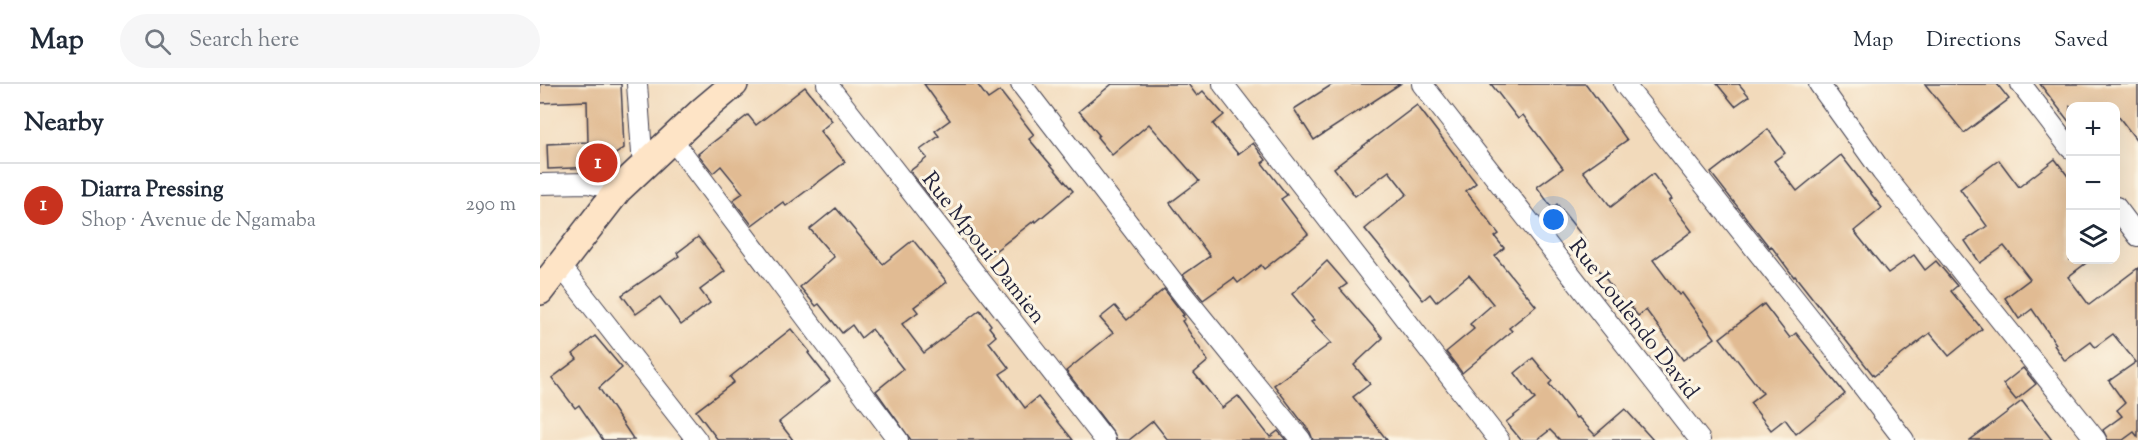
<!DOCTYPE html>
<meta charset="utf-8">
<style>
:root{--surface:#fff;--page:#f6f6f7;--text:#1f2937;--muted:#747a83;--line:#e0e1e3;--accent:#c8321e}
body{margin:0;font-family:"Sorts Mill Goudy",serif;background:var(--page);color:var(--text)}
.controls{position:absolute;right:18px;top:18px;display:grid;overflow:hidden;border-radius:12px;box-shadow:0 6px 24px #0002}
.controls button{width:54px;height:54px;display:grid;place-items:center;padding:0;border:0;border-bottom:2px solid var(--line);background:var(--surface);color:var(--text);font:30px sans-serif}
.you{position:absolute;left:1014px;top:136px;width:21px;height:21px;margin:-15px;border:4px solid #fff;border-radius:50%;background:#1a73e8;box-shadow:0 0 0 9px #1a73e833}
.badge{display:grid;place-items:center;width:39px;height:39px;border-radius:50%;background:var(--accent);color:#fff;font-size:20px;font-weight:700}
.pin{position:absolute;translate:-50% -50%;border:3px solid #fff;box-shadow:0 2px 6px #0006}
.list{margin:0;padding:0;list-style:none}
h2{display:flex;justify-content:space-between;align-items:center;height:78px;margin:0;padding:0 24px;font-size:26px}
h2 small{font-size:20px;font-weight:400;color:var(--muted)}
.list li{display:grid;grid-template-columns:39px 1fr auto;gap:18px;align-items:center;box-sizing:border-box;height:84px;padding:0 24px;border-top:2px solid var(--line)}
.list b{display:block;font-size:22px;white-space:nowrap}
.list p{margin:0;font-size:20px;white-space:nowrap;color:var(--muted)}
.list em{font-size:20px;font-style:normal;color:var(--muted)}
.icon{flex:none;width:33px;height:33px;fill:none;stroke:currentColor;stroke-width:2;stroke-linecap:round;stroke-linejoin:round}
.map{position:relative;flex:none;width:1598px;height:356px;overflow:hidden}
header{display:flex;align-items:center;gap:36px;box-sizing:border-box;height:84px;padding:0 30px;background:var(--surface);border-bottom:2px solid var(--line)}
header strong{font-size:28px}
nav{display:flex;gap:33px;margin-inline-start:auto;font-size:21px}
.search{width:420px;height:54px;background:var(--page);display:flex;align-items:center;gap:15px;box-sizing:border-box;padding:0 21px;border-radius:33px;color:var(--muted);font-size:22px}
main{display:flex}
aside{flex:1;background:var(--surface)}
.map>svg:first-child{display:block}
.building{fill:#e1bb93}
.lines{fill:none;stroke-linecap:round;stroke-linejoin:round}
.street-casing{stroke:#413e4e;stroke-width:22}
.secondary-casing{stroke:#413e4e;stroke-width:30}
.street{stroke:#fff;stroke-width:20}
.secondary{stroke:#fee4c6;stroke-width:27}
.labels{text-anchor:middle;stroke-width:6;stroke-linejoin:round;paint-order:stroke}
.street-label{font-size:22px;fill:#22223b;stroke:#fcf5e5}
</style>
<header>
<strong>Map</strong>
<div class="search"><svg class="icon" aria-label="search" viewBox="0 0 24 24"><circle cx="10" cy="10" r="6"/><path d="M15 15l6 6"/></svg>Search here</div>
<nav><a>Map</a><a>Directions</a><a>Saved</a></nav>
</header>
<main>
<aside>
<h2>Nearby<small></small></h2>
<ul class="list">
<li><span class="badge">1</span><div><b>Diarra Pressing</b><p>Shop · Avenue de Ngamaba</p></div><em>290 m</em></li>
</ul>
</aside>
<div class="map">
<svg width="1598" height="356" viewBox="0 0 1598 356">
<rect width="100%" height="100%" fill="#fcf5e5"/>
<filter id="ink" filterUnits="userSpaceOnUse"><feTurbulence type="fractalNoise" baseFrequency=".0167" numOctaves="2"/><feDisplacementMap in="SourceGraphic" scale="12" xChannelSelector="R" yChannelSelector="G"/><feConvolveMatrix kernelMatrix="1 2 1 2 8 2 1 2 1" color-interpolation-filters="sRGB"/></filter>
<filter id="wash" filterUnits="userSpaceOnUse"><feTurbulence type="fractalNoise" baseFrequency=".008" numOctaves="4" result="noise"/><feDisplacementMap in="SourceGraphic" scale="24" xChannelSelector="R" yChannelSelector="G"/><feGaussianBlur stdDeviation="1.35" result="paint"/><feColorMatrix in="noise" values="0 0 0 0 0 0 0 0 0 0 0 0 0 0 0 0 0 1.4 0 .05"/><feComposite in="paint" operator="in"/></filter>
<g filter="url(#wash)">
<rect width="100%" height="100%" fill="#f2dabb"/>
<g id="blocks">
<g class="building">
<polygon points="0,0 81,0 84,64 57,83 8,85 7,60 48,58 47,17 0,19"/>
<polygon points="384,0 437,0 448,15 460,7 494,51 489,55 533,107 496,138 495,136 446,174 402,120 398,123 370,87 387,74 380,66 399,52 395,47 410,36"/>
<polygon points="572,0 648,0 657,12 663,7 684,31 673,40 698,70 713,59 726,76 722,79 747,111 741,115 768,150 724,185 721,181 698,199 694,194 663,216 643,191 670,172 630,119 659,97 609,40 572,71 557,53 559,51 539,27"/>
<polygon points="793,0 860,0 774,56 754,25"/>
<polygon points="951,0 1046,0 1087,56 1043,87 1071,123 1113,90 1132,115 1129,117 1152,147 1113,176 1139,211 1142,209 1175,254 1143,276 1106,226 1098,232 1091,223 1088,225 1054,179 1048,183 1035,167 1047,158 1017,120 1012,124 997,103 1023,84 983,31 978,35"/>
<polygon points="1177,0 1199,0 1209,12 1195,22"/>
<polygon points="1385,0 1457,0 1469,15 1424,49"/>
<polygon points="1500,0 1598,0 1598,58 1575,28 1575,22 1530,22 1530,39"/>
<polygon points="265,3 292,37 280,47 305,78 246,122 243,118 212,141 193,116 203,109 181,82 173,89 158,70 208,31 216,41"/>
<polygon points="877,21 936,99 926,107 959,150 955,153 964,164 955,172 996,222 969,244 972,247 922,289 906,268 934,245 930,240 953,220 929,191 896,218 890,210 883,216 825,145 867,110 849,87 815,112 794,84"/>
<polygon points="1228,45 1245,69 1234,77 1257,107 1301,71 1342,124 1314,147 1348,189 1374,171 1385,186 1396,177 1417,202 1411,207 1442,245 1409,272 1390,249 1334,292 1255,192 1254,193 1231,162 1230,164 1171,89"/>
<polygon points="1515,75 1530,95 1530,176 1550,176 1528,193 1549,221 1598,184 1598,353 1594,348 1583,356 1568,356 1563,346 1582,332 1577,326 1585,319 1569,297 1596,278 1573,250 1555,263 1551,258 1525,277 1514,261 1516,260 1492,225 1479,235 1465,214 1490,195 1464,162 1440,179 1425,157 1447,142 1420,105 1459,76 1479,103"/>
<polygon points="296,124 343,180 373,156 407,198 374,223 378,228 362,240 384,269 440,226 451,241 449,243 456,252 449,258 469,284 460,290 485,324 498,313 533,356 371,356 336,307 363,285 332,245 321,254 312,241 302,249 279,220 276,222 260,203 294,173 270,145"/>
<polygon points="158,153 185,187 160,206 170,219 141,241 120,213 96,230 82,211 139,172 137,169"/>
<polygon points="787,177 807,200 800,205 843,254 814,281 830,300 813,313 847,356 773,356 770,348 734,301 791,259 771,238 774,236 752,210"/>
<polygon points="624,205 644,231 642,232 645,235 642,237 668,277 654,289 682,324 698,312 730,353 738,347 746,356 628,356 613,337 589,356 577,356 574,349 526,287 573,249 560,234 575,222 587,236"/>
<polygon points="1224,220 1250,254 1256,249 1305,310 1256,350 1245,335 1231,346 1210,319 1223,309 1180,254"/>
<polygon points="251,245 270,268 268,269 290,297 239,338 253,356 178,356 156,327 194,298 190,293"/>
<polygon points="55,252 82,284 59,304 94,356 63,356 39,321 35,324 12,294 37,275 33,270"/>
<polygon points="993,274 1012,297 1009,300 1036,334 1038,333 1055,351 1085,325 1113,356 1020,356 1010,346 997,356 981,356 966,338 995,315 975,289"/>
<polygon points="1483,284 1496,300 1476,316 1463,300"/>
<polygon points="1482,317 1512,356 1430,356 1449,342"/>
</g>
</g>
</g>
<g filter="url(#ink)">
<use href="#blocks" fill-opacity="0" stroke="#413e4e" stroke-width="1.5"/>
<g class="lines">
<g class="street-casing">
<g id="street">
<polyline points="97,0 103,83"/>
<polyline points="287,0 565,356"/>
<polyline points="481,0 645,213 761,356"/>
<polyline points="683,0 959,356"/>
<polyline points="882,0 1160,356"/>
<polyline points="1084,0 1274,239 1364,356"/>
<polyline points="1279,0 1342,88 1556,356"/>
<polyline points="1481,0 1530,64"/>
<polyline points="132,55 358,356"/>
<polyline points="0,100 48,99 78,106"/>
<polyline points="1576,123 1598,152"/>
<polyline points="20,181 157,356"/>
</g>
</g>
<g class="secondary-casing">
<polyline id="secondary" points="0,207 78,106 162,27 194,0"/>
</g>
<use href="#street" class="street"/>
<use href="#secondary" class="secondary"/>
</g>
</g>
<g class="labels">
<g class="street-label">
<text transform="translate(445 163) rotate(52)" y="8">Rue Mpoui Damien</text>
<text transform="translate(1095 234) rotate(52)" y="8">Rue Loulendo David</text>
</g>
</g>
</svg>
<div class="controls">
<button>+</button>
<button>−</button>
<button><svg class="icon" aria-label="layers" viewBox="0 0 24 24"><path d="M12 4l9 5-9 5-9-5zM3 14l9 5 9-5"/></svg></button>
</div>
<div class="you"></div>
<div class="pin badge" style="left:58px;top:79px">1</div>
</div>
</main>
